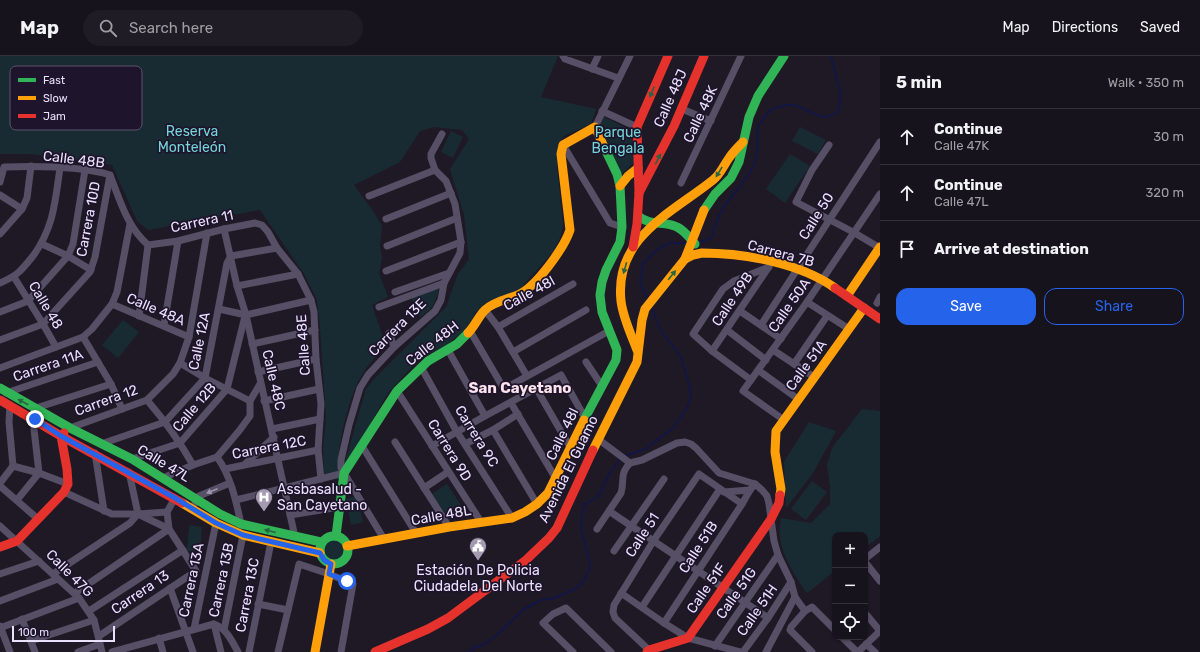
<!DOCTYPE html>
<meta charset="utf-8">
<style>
:root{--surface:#17131c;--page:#201c25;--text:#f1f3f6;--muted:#9e9ea3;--line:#36323b;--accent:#2563eb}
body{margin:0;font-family:Rubik,sans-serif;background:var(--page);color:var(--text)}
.controls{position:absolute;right:12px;bottom:12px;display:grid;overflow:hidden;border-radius:8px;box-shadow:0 1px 3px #0004}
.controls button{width:36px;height:36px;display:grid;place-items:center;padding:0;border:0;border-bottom:1px solid var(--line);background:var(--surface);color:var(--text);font:20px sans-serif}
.scale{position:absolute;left:12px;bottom:10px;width:103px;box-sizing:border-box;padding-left:4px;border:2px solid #ebe1fc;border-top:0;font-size:11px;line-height:14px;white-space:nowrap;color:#ebe1fc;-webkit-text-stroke:3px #1e142b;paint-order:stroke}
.stop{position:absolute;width:12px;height:12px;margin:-9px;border:3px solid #2563eb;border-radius:50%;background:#fff}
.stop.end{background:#2563eb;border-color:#fff;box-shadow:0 1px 4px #0008}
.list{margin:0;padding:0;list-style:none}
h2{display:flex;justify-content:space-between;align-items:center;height:52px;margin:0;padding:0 16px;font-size:17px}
h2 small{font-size:13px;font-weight:400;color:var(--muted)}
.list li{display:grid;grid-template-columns:26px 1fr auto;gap:12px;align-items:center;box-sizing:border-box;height:56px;padding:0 16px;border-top:1px solid var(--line)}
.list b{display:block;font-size:15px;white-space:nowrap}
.list p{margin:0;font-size:13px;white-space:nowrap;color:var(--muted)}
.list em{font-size:13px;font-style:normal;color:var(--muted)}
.actions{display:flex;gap:8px;padding:12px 16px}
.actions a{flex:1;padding:9px 0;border:1px solid var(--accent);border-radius:12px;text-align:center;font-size:14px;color:var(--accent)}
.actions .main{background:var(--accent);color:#fff}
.icon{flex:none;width:22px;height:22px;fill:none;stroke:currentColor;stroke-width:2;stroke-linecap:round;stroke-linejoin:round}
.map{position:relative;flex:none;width:880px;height:596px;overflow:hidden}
header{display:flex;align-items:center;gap:24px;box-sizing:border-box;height:56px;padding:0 20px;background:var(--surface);border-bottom:1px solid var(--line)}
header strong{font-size:19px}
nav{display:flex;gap:22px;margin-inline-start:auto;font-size:14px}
.search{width:280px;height:36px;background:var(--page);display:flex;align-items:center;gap:10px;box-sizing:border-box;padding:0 14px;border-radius:22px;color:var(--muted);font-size:15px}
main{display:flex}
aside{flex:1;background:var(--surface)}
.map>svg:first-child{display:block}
.green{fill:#192b32}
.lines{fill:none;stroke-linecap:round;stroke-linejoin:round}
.stream{stroke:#121644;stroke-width:2}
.street{stroke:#564f65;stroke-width:7}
.fast{stroke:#30b455;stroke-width:9}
.slow{stroke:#ff9f0a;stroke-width:9}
.jam{stroke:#e5322d;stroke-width:9}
.oneway{fill:#276440}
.oneway2{fill:#a098b0}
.route{stroke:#2563eb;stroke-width:5}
.labels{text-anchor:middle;stroke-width:3.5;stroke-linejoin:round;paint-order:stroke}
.street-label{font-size:14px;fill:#ebe1fc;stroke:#1e142b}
.park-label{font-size:14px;fill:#72d5d7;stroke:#1e142b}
.poi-label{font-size:14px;fill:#ebe1fc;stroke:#1e142b;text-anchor:start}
.neighbourhood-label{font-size:15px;font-weight:bold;fill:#fce3ec;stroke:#1e142b}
.key{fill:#1e142b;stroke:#5c526a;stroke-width:1}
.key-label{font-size:11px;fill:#ebe1fc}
</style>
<header>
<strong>Map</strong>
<div class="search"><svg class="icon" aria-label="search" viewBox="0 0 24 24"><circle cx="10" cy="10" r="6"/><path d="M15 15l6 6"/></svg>Search here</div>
<nav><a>Map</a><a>Directions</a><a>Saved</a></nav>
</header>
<main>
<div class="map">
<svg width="880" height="596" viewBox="0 0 880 596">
<rect width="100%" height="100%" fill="#1f1926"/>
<g class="green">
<path d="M0,0H558L541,41L596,53L591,68L564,80L558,89L557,111L563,168L561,180L553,196L518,235L485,247L476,256L466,273L445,290L419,303L388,337L356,393L344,409L366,333L373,324L446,251L458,218L469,203L464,159L450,113L469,83L462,74L435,71L420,75L400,106L354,129L373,155L382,170L380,190L382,202L379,217L388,241L372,249L386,290C378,299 368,308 362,319C349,339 337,390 338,415L324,418L323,393L326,362L320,271L317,244L304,218L260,154L148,174L137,165L112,109L29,98H0Z"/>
<polygon points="604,61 632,75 633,107 620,120 597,72"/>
<polygon points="800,71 826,84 818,98 792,85"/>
<polygon points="451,75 463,81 453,102 441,96"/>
<polygon points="790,98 810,110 785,147 766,133"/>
<path d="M439,231C436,246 433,253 420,261L411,241Z"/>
<polygon points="123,264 139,276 118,302 102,289"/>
<path d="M862,353L880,355V480L865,492V479H835V515L807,537C797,524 781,497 780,481C779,475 780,468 781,462L811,467L830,448V431L827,409L832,392Z"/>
<polygon points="809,366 836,375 813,417 786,452 784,406"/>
<polygon points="812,425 827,436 806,464 791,453"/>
<polygon points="447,428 464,454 449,464 432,438"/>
<polygon points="357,440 363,466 351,469 346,443"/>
<polygon points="189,469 202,471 200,496 187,495"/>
<circle cx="332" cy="494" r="11"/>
</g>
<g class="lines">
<g class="stream">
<path d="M698,186L707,184L711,182C714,173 717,162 722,154C733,136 750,123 756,103C759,92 755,79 759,69C761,65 769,55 773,53C777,51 784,50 788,49C807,47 818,71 839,55L841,39L831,0"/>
<polyline points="648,245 640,226 643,207 657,194 670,187 688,187"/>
<polyline points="625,400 645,393 672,373 686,354 691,341 689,328 681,301 660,273 651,250"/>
<polyline points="468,596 473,592 484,588 496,580 524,553 541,544 555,542 575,533 582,527 589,514 590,506 581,473 582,458 584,449 599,440 609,418 621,402"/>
</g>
<g class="street">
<polyline points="563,0 565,3 618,22"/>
<polyline points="592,13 598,0"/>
<polyline points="682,53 711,65"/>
<polyline points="602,55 637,71"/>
<polyline points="595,71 630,0"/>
<polyline points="563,89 610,167 622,171"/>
<polyline points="829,89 812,114 796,146 853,176 880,192"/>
<path d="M0,126L4,111C35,110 81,110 110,119C120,144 127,171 148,189"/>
<polyline points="681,127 741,0"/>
<polyline points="0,139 22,153"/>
<polyline points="369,140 435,114"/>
<polyline points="386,163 451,137"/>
<polyline points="224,173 237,230 246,259 295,481"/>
<polyline points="0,178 22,153 27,142 31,110"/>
<polyline points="42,188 68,200 91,214"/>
<polyline points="148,189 178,185 224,173 255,167 262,169 268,176 277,192 298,218 311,244 314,256 316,303 321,348 318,394 321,423"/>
<polyline points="387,190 457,162"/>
<polyline points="386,215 461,186"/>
<polyline points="14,221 43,268 56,291"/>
<path d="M0,227C18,219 21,215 33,200C54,171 55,146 60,112"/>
<polyline points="237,230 298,218"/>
<polyline points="395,236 449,217"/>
<polyline points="807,246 849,273"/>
<polyline points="877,247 880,241"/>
<polyline points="112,248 189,281"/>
<polyline points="379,251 444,227"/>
<polyline points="219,253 246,259 311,244"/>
<polyline points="485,254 498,271 527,320"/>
<polyline points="740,255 781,283"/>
<polyline points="0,256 28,245 68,200 73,188 85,114"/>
<polyline points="139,260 148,189"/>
<polyline points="164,269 178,185"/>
<polyline points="761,269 880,86"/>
<polyline points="498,271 573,228"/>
<polyline points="727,274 766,304"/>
<polyline points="470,275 504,333 609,275"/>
<polyline points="389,277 394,291"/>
<polyline points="83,281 111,328 122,353"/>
<polyline points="0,284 43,268 90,216 95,201 110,119"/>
<polyline points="252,288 315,274"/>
<polyline points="448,294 485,360"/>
<polyline points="773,294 814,321"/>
<polyline points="712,295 768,212"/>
<polyline points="513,296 586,254"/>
<polyline points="586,306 602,330"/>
<polyline points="180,307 205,322 250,345"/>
<polyline points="794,308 827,260"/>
<polyline points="421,311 457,376 512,462"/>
<polyline points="0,312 83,281 92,273 112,248 117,236 130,168"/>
<polyline points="758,314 798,343"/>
<polyline points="258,316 316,303"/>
<polyline points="751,324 712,295 693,278 723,233 734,225 769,211"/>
<polyline points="536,332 570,391"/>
<polyline points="397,335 481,466"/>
<polyline points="6,337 98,306"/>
<path d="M147,344C165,365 180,386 193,409"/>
<polyline points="264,345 319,333"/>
<polyline points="511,347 556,423"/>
<polyline points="10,349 9,366 13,410"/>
<polyline points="36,352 111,328"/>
<polyline points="35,363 34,373 39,417"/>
<polyline points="784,364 743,335 807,246 880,138"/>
<polyline points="70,372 147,344 173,318 180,307 189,281 207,177"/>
<polyline points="272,373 320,363"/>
<polyline points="493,374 537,448"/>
<polyline points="598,383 630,407"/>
<polyline points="395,386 449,471"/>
<polyline points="101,388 165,366 205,322 227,207 231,200 277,192"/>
<polyline points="465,388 493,374 518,358"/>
<polyline points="362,390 416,477"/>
<polyline points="432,390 485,360 561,319 585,362"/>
<polyline points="95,397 104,455"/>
<path d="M217,401C231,420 236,445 241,468"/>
<polyline points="132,403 180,387 227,333 245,260"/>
<polyline points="630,407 642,404 677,387 685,386 691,388 696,392 719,417 755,428 762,434 767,440 769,448 774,485 778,499 791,526 795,541 805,555"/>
<polyline points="245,408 274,381"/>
<polyline points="13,410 39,417 68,428"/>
<polyline points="225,413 318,394"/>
<polyline points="129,416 138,458"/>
<polyline points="163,422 193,409 217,401 239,375 250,360 250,345 260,328"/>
<polyline points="0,427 13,410"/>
<polyline points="0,430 38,463"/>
<polyline points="424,432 448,416"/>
<polyline points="64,436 112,458 138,458 169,473 196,515 99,580"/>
<polyline points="724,436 750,434"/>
<polyline points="17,444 39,417"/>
<polyline points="236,444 344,417"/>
<polyline points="195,447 196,443 199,440 230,427"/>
<polyline points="609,455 768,562"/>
<polyline points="138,458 167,456"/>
<polyline points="290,459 339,451"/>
<polyline points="0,470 79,542 94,564 102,596"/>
<path d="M597,473L621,437C625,423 619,419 630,407"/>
<polyline points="384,483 341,412 341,404 349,369 360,332 368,319 394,291 435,255 441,244 444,227 460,197 461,186 455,148 446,125 435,114 431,102 431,98 442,78"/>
<polyline points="614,495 664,423"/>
<polyline points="865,503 880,491"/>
<polyline points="865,506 880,525"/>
<polyline points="0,518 39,505"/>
<polyline points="53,518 130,467 138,458"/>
<polyline points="170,532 193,596"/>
<polyline points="75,537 169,473 167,456 175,442"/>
<polyline points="621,537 664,567 688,582 740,596"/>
<polyline points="0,545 58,523"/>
<polyline points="258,548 288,554"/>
<polyline points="642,551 720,433"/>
<polyline points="89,555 183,494"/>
<polyline points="865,557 880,575"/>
<polyline points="22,563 35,596"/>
<polyline points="664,567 742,448 750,434 755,428"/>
<polyline points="214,568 221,596"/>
<polyline points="0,570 10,596"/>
<polyline points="0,572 79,542"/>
<polyline points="194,573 216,467"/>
<polyline points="224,574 243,479"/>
<polyline points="842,581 857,596"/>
<polyline points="159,582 163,596"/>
<polyline points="31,585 94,564"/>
<polyline points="866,588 875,596"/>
<polyline points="715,590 778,499"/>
<polyline points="649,594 615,562 613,556 614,549 654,484 699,418 742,448"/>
<polyline points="78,596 100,588"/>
<path d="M112,596L214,568C226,572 232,585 238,596"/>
<polyline points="249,596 271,486"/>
<polyline points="278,596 299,508 329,518 353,528 341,596"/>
<polyline points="573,596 543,567 553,558 566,552 611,596"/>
<polyline points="743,596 768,562 791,526"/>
<polyline points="766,596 795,541"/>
<polyline points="812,596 790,574 791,571 805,555 812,551 835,574"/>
<polyline points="858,596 880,575"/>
</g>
<g class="fast">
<polyline points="704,154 715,138 731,122 739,106 749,61 758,40 784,0"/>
<path d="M638,160C650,170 664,165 677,171C684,174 690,182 695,188"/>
<polyline points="0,332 70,372 132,403 220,458 241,468 321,486"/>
<polyline points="584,364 616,304 617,294 602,256 600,239 602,226 606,214 620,186 622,171 620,130 617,118 605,93"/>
<circle cx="334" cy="494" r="14"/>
<polyline points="336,480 344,417 397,335 428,305 457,288 468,277"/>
</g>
<g class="slow">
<polyline points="620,130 628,120 638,112"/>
<path d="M685,203L693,199L702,197C744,197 800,207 835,232"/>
<polyline points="847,240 880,191"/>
<path d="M468,277C475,270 478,261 485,254C493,246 508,243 518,239C536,231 564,192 570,174L561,98L563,89L595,71L605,93"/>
<path d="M637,294C631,278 623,262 621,245C614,181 672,157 713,124C720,119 724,109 729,102C733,96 738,91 743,86"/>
<polyline points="593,394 637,306 642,264 645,253 685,203 704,154"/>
<polyline points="780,439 781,433 775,396 776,375 864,252"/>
<polyline points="182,447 216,467 243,479 320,497"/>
<polyline points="347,490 449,471 512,462 525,456 537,448 548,437 584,364"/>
<polyline points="315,596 331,508"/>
</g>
<g class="jam">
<polyline points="639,137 674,70 704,0"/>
<polyline points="633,191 637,168 639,137 637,71 668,0"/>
<polyline points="835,232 880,263"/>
<polyline points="0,344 61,380 182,447"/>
<polyline points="0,491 17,485 64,436 68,428 67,413 61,380 64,377"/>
<polyline points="375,596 428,573 448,562 526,504 549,482 557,472 593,394"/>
<polyline points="647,596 649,594 688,582 771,463 779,447 780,439"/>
</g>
</g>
<defs><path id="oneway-solid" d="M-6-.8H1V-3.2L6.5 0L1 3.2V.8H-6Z"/></defs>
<g class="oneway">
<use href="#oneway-solid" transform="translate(652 36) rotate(113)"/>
<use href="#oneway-solid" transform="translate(658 103) rotate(-64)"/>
<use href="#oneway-solid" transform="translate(719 116) rotate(122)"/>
<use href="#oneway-solid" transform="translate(625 212) rotate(106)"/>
<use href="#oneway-solid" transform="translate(672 219) rotate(-51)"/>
<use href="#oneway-solid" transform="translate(23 346) rotate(-152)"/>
<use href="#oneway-solid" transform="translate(270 475) rotate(-166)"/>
</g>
<use class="oneway2" href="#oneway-solid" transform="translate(212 435) rotate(158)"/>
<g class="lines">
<polyline class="route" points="35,363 61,380 175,442 216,467 243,479 320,497 324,504 331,508 329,518 347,525"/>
</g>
<defs>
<g id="hospital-pin" transform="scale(0.9)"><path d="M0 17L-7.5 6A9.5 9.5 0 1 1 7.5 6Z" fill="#a49bb1" stroke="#1e142b"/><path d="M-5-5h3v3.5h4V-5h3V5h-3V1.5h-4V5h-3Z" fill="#fff"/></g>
<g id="civic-pin" transform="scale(0.9)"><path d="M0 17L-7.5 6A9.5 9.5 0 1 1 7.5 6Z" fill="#a49bb1" stroke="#1e142b"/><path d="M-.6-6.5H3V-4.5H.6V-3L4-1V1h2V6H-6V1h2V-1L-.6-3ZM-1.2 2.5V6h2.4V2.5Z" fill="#fff"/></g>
</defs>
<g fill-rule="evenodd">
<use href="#hospital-pin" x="264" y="441"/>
<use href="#civic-pin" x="478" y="490"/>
</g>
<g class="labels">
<g class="street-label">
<text transform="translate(670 42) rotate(-66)" y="5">Calle 48J</text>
<text transform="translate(700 58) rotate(-65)" y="5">Calle 48K</text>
<text transform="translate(74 103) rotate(7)" y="5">Calle 48B</text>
<text transform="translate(816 160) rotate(-58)" y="5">Calle 50</text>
<text transform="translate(88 163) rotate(-79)" y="5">Carrera 10D</text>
<text transform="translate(202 165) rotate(-12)" y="5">Carrera 11</text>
<text transform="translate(781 197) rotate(15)" y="5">Carrera 7B</text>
<text transform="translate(529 237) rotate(-29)" y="5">Calle 48I</text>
<text transform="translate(732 243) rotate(-56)" y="5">Calle 49B</text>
<text transform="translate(46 249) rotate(59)" y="5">Calle 48</text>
<text transform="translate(789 249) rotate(-55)" y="5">Calle 50A</text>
<text transform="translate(156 253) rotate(23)" y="5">Calle 48A</text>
<text transform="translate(397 271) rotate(-45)" y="5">Carrera 13E</text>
<text transform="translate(199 285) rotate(-78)" y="5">Calle 12A</text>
<text transform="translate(432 287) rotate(-38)" y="5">Calle 48H</text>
<text transform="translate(303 289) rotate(-94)" y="5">Calle 48E</text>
<text transform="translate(48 309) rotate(-19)" y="5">Carrera 11A</text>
<text transform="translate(806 309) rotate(-54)" y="5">Calle 51A</text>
<text transform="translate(274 324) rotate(77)" y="5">Calle 48C</text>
<text transform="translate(106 344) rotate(-20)" y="5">Carrera 12</text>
<text transform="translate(194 351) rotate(-50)" y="5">Calle 12B</text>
<text transform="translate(562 378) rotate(-64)" y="5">Calle 48l</text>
<text transform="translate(477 380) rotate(58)" y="5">Carrera 9C</text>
<text transform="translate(269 391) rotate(-11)" y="5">Carrera 12C</text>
<text transform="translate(450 394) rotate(58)" y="5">Carrera 9D</text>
<text transform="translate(164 407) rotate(31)" y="5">Calle 47L</text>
<text transform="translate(568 413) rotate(-64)" y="5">Avenida El Guamo</text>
<text transform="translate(441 459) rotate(-10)" y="5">Calle 48L</text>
<text transform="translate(642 479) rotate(-57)" y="5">Calle 51</text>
<text transform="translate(698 491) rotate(-57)" y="5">Calle 51B</text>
<text transform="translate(70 517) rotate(45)" y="5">Calle 47G</text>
<text transform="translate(191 524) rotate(-78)" y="5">Carrera 13A</text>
<text transform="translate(221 524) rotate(-78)" y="5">Carrera 13B</text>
<text transform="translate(706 532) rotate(-55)" y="5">Calle 51F</text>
<text transform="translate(140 536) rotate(-34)" y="5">Carrera 13</text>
<text transform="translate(736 537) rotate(-55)" y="5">Calle 51G</text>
<text transform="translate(247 539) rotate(-79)" y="5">Carrera 13C</text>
<text transform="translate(757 554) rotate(-55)" y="5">Calle 51H</text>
</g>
<g class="park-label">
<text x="192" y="80">Reserva<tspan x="192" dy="16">Monteleón</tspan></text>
<text x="618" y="81">Parque<tspan x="618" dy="16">Bengala</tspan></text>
</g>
<g class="poi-label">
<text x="277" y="438">Assbasalud -<tspan x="277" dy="16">San Cayetano</tspan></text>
<text x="478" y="519" text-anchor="middle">Estación De Policia<tspan x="478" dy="16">Ciudadela Del Norte</tspan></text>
</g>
<g class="neighbourhood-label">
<text x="520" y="337">San Cayetano</text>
</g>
</g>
<rect x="10" y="10" width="132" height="64" rx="6" class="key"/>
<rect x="18" y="22" width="18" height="4" fill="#30b455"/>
<rect x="18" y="40" width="18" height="4" fill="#ff9f0a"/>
<rect x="18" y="58" width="18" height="4" fill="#e5322d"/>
<g class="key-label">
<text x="43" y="28">Fast</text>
<text x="43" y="46">Slow</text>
<text x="43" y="64">Jam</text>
</g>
</svg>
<div class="controls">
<button>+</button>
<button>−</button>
<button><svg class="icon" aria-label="locate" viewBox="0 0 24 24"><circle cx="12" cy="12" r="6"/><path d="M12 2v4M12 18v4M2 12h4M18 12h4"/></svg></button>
</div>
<div class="scale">100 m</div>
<div class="stop" style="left:347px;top:525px"></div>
<div class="stop end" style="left:35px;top:363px"></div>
</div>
<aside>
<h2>5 min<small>Walk · 350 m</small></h2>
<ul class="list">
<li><svg class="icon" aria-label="ahead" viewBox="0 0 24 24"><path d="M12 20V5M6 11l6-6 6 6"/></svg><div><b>Continue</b><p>Calle 47K</p></div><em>30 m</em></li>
<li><svg class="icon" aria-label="ahead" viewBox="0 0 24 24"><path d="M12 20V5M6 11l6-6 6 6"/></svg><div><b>Continue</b><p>Calle 47L</p></div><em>320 m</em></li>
<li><svg class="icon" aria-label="arrive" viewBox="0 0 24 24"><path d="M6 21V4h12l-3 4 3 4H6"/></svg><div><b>Arrive at destination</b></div></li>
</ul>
<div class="actions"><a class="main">Save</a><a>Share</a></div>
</aside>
</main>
